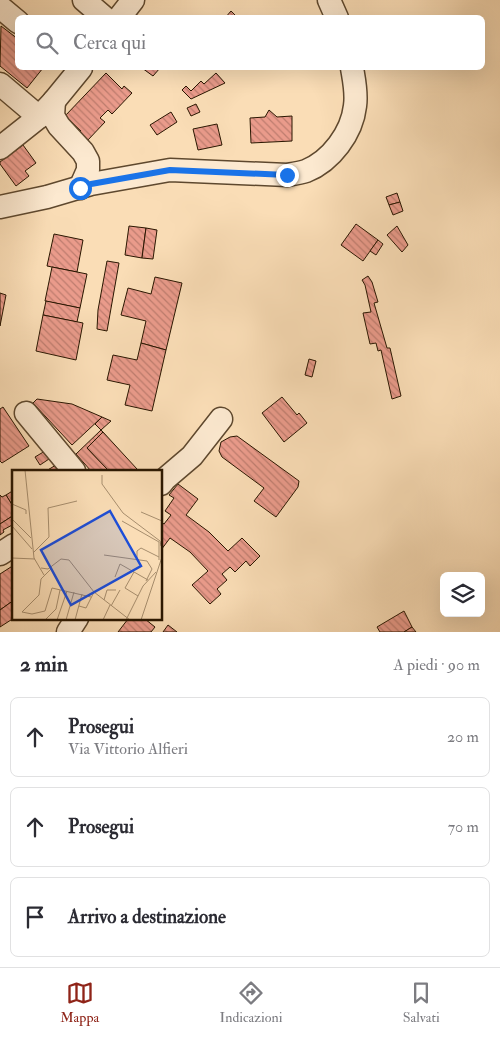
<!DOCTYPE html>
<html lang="it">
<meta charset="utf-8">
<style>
:root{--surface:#fff;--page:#f7f7f7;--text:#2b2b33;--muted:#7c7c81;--line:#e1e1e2;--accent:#8f2418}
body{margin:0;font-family:"IM FELL Double Pica",serif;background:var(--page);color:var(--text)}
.controls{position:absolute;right:15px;bottom:15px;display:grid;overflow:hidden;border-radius:8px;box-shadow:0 5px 20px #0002}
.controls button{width:45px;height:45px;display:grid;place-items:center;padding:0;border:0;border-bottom:1px solid var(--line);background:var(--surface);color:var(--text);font:25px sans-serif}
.stop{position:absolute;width:15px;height:15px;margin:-11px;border:4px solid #1a73e8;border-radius:50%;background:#fff}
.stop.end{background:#1a73e8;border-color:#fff;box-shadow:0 1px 5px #0008}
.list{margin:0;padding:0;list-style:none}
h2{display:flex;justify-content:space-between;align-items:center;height:65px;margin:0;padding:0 20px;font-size:21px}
h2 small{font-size:16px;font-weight:400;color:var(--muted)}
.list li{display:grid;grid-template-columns:32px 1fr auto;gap:15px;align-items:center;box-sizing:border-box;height:80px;margin:0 10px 10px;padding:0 10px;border:1px solid var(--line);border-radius:8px}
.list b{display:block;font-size:19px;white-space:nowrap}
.list p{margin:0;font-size:16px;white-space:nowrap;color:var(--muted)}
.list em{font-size:16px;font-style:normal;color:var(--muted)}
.icon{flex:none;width:28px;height:28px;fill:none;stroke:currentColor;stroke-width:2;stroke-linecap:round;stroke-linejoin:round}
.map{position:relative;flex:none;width:500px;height:632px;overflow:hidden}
.search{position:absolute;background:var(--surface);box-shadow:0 5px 20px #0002;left:15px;right:15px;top:15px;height:55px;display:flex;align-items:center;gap:12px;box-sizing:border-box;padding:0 18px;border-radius:8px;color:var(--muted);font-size:19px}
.sheet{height:335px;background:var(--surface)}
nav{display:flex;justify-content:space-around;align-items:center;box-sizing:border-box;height:70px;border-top:1px solid var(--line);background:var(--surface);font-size:14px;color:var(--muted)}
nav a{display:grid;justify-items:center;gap:2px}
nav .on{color:var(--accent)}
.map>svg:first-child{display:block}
.building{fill:url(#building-back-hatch);stroke:#2a1701}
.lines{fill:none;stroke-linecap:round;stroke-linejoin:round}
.minor-casing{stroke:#5e482e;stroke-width:25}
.minor{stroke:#fce9d0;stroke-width:22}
.route{stroke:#1a73e8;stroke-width:6}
.inset-road{fill:none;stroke:#a78e6e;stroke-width:1}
.view{fill:#1d4ed8;fill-opacity:0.15;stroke:#1d4ed8;stroke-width:2.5}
.inset-edge{fill:none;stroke:#2a1701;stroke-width:2.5}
</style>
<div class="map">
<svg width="500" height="632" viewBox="0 0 500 632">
<defs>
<pattern id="building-back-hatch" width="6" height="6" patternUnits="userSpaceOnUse" patternTransform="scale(1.25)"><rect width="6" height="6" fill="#ea9b8b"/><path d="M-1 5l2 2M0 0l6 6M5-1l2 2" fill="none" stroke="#be7d6f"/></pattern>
</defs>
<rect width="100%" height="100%" fill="#faddb6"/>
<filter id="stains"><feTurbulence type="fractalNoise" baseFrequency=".004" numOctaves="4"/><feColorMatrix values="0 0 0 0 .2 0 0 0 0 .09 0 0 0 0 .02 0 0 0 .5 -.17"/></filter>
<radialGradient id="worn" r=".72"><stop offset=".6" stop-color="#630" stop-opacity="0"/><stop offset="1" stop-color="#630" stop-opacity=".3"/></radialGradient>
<g class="building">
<polygon points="231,11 238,18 225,18"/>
<polygon points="1,26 18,39 18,68 43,68 27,88 0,66"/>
<polygon points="142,68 160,68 153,76"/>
<polygon points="106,73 122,89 124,86 132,93 112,114 108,110 100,118 105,122 87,141 79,133 81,131 65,116"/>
<polygon points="216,73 225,83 191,99 182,90 186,86 191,91 201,81 204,84"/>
<polygon points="196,104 200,112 191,116 187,108"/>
<polygon points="269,110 277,117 292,116 292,141 251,143 250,118 265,117"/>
<polygon points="171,112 177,122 157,135 150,125"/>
<polygon points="217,124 222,145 198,150 193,129"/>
<polygon points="23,145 36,163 25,171 29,176 16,186 0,164 0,162"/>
<polygon points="397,193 400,202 389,205 386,197"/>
<polygon points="400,202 403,211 393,215 389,205"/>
<polygon points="356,224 378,240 363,261 341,245"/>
<polygon points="129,226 146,228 142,258 125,255"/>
<polygon points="397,226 408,245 402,252 387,235"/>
<polygon points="146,228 157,230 153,259 142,258"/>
<polygon points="54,234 83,240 77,272 47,266"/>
<polygon points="378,240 383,244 376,255 370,251"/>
<polygon points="107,261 119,263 107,331 97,329 98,310"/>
<polygon points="52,267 87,274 80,308 45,301"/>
<polygon points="368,276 372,282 378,302 374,303 387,348 390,348 401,396 392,399 381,350 378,351 376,343 370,344 363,313 371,312 365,285 362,280"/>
<polygon points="155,277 182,283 166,350 141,343 146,321 121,315 128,288 151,294"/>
<polygon points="0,293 6,295 0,326"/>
<polygon points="46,301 80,308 77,322 43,315"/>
<polygon points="43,315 83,323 76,360 36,351"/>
<polygon points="141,343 166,350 152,411 125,405 130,385 107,380 113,355 137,360"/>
<polygon points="309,359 316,361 312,377 305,375"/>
<polygon points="282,397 297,415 299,413 307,423 284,442 262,413"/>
<polygon points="37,399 72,404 102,417 72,445 33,403"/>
<polygon points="3,407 29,446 2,463 0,461 0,409"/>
<polygon points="102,417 111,421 101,430 95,424"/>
<polygon points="101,430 103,432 87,448 109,471 91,471 76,454"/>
<polygon points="103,432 137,469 136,471 109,471 87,448"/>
<polygon points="237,436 299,481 298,487 276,517 254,501 264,488 222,457 219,451 221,442 230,437"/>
<polygon points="45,451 49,459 40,465 35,457"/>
<polygon points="56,465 60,471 46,471"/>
<polygon points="178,484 198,499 186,515 209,532 228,551 242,538 260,556 250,566 246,561 235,572 230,567 222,574 227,580 217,589 221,594 210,604 192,585 208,571 190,552 170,538 161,550 161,522 164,524 171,515 165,511 174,498 169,495"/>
<polygon points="14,490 14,508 6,495"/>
<polygon points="0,495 2,497 6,495 14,508 14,515 0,524"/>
<polygon points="14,515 14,524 3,530 4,532 0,535 0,524"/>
<polygon points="14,565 14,600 0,610 0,574"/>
<polygon points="14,600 14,618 0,627 0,610"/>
<polygon points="404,611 412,627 404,632 380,632 377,627"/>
<polygon points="127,618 146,618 145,619 155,627 151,632 118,632 128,619"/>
<polygon points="168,625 177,632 163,632"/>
<polygon points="412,627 416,632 404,632"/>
</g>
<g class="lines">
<g class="minor-casing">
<g id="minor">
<polyline points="84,0 105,18"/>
<polyline points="329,0 337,18"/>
<polyline points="0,7 18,22"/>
<polyline points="119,18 133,0"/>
<polyline points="0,84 39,117"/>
<polyline points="54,101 53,116 59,126 83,152 88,161 88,170 80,188"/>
<polyline points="0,148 39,117 54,101 81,68"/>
<path d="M0,207L47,197L91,184L170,170L287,175C293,174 300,173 306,171C331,161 352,133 355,106C357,93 354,80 352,68"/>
<polyline points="26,413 74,471"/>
<polyline points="161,484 165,479 192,456 221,419"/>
<polyline points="0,554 14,545"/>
<polyline points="68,632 77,618"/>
</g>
</g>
<use href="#minor" class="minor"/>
</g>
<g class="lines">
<polyline class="route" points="80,188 91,184 170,170 287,175"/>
</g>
<g transform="translate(12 470)">
<rect width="150" height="150" fill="#faddb6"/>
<path class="inset-road" d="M13,0L22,88L32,105M90,5V14L111,43L148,71L149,76M0,34L14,40V44M129,42L150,51M0,49L19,68M110,51L147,72V90M0,56L20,79M21,83L37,67L36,38L65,31M92,85L135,91L140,99L134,111M0,88L23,89M125,88V81L129,78L147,87M29,98L36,99L49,89L57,90L82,122L118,150M122,102L113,118L126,126M103,107L108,94L136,110M92,130L95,120H104M67,136L74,138L82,122M99,136L108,120M10,142L20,144L33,141L40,118L79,127M10,142L27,125L29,109L40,98M33,150L44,139L48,120M45,150L55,121M54,150L62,122M63,150L70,124M91,150L98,135M114,150L131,116L144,102M129,150L150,87"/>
<path class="view" d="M98,41L129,96L59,135L29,80Z"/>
<rect width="150" height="150" class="inset-edge"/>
</g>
<rect width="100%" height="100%" filter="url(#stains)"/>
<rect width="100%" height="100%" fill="url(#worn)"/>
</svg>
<div class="controls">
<button><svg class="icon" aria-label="layers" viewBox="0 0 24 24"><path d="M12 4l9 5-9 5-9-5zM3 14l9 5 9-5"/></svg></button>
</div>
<div class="stop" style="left:80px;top:188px"></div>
<div class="stop end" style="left:287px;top:175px"></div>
<div class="search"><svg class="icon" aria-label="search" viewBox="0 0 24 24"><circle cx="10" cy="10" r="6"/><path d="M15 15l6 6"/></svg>Cerca qui</div>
</div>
<section class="sheet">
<h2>2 min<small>A piedi · 90 m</small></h2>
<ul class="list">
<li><svg class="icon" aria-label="ahead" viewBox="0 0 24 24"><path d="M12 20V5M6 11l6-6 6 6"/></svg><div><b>Prosegui</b><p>Via Vittorio Alfieri</p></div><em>20 m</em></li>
<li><svg class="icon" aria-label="ahead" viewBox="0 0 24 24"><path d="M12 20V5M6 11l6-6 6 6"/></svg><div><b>Prosegui</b></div><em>70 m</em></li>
<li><svg class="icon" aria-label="arrive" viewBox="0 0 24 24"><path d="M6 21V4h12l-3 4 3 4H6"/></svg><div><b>Arrivo a destinazione</b></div></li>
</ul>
</section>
<nav>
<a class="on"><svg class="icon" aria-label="map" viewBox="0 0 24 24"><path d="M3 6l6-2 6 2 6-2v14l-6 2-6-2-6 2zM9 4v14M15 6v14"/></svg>Mappa</a>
<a><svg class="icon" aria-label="directions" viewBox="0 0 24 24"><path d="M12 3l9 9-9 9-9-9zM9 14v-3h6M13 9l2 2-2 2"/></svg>Indicazioni</a>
<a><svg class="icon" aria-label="saved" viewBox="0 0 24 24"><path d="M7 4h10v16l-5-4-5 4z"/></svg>Salvati</a>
</nav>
